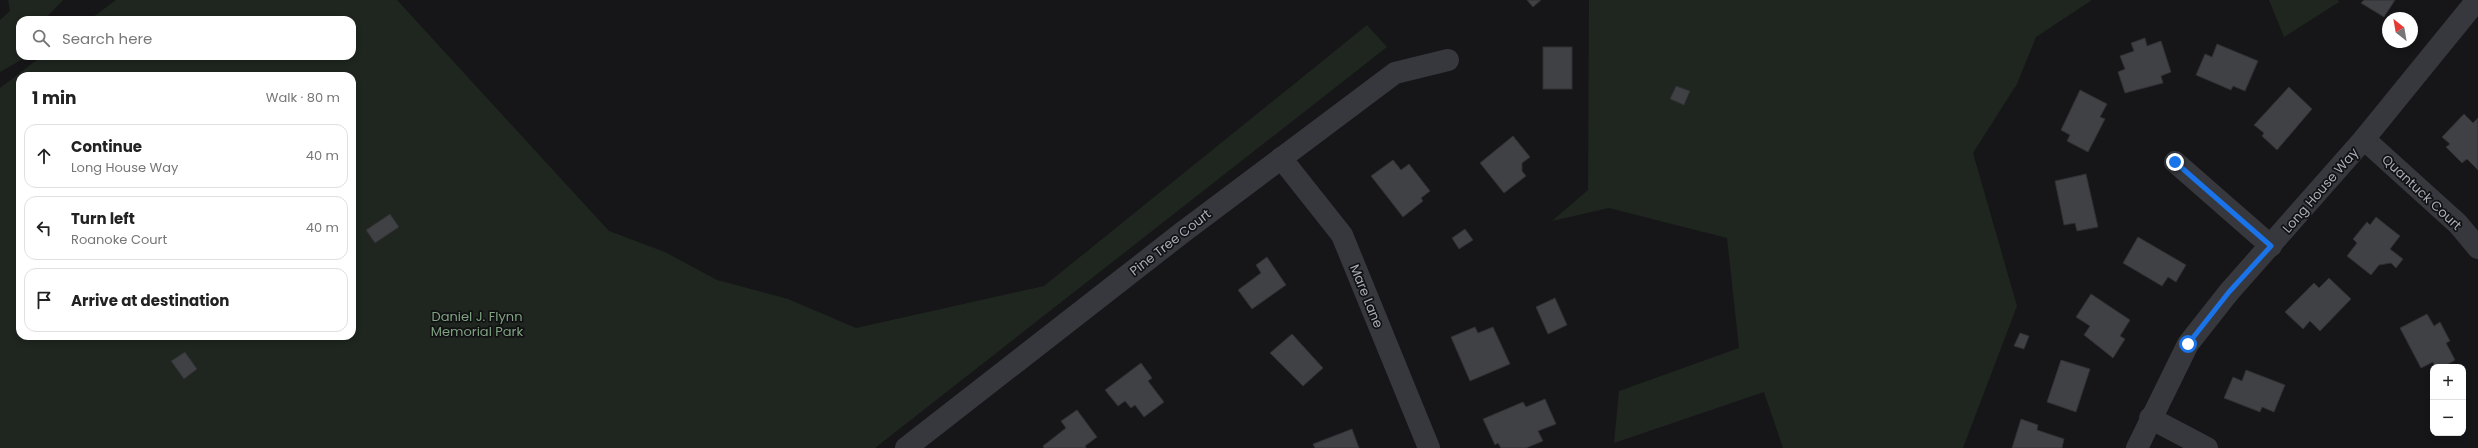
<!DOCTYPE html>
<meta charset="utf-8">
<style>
:root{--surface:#fff;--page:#f6f6f6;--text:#222;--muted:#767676;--line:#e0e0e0}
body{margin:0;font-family:Poppins,sans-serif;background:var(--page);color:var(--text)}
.controls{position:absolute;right:12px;bottom:12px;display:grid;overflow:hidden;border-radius:8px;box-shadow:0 2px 6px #0003}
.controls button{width:36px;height:36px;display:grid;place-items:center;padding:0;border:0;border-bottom:1px solid var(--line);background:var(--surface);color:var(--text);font:20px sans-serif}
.compass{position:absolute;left:2382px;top:12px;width:36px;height:36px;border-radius:50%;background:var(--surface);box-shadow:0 2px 6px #0003;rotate:329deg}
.stop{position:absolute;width:12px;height:12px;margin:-9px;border:3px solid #1a73e8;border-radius:50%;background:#fff}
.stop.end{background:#1a73e8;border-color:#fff;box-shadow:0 1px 4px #0008}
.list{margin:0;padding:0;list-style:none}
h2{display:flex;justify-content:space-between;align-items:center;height:52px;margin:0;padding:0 16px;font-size:17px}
h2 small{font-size:13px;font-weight:400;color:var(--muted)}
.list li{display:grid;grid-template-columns:26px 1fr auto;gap:12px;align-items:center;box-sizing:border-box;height:64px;margin:0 8px 8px;padding:0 8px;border:1px solid var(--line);border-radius:12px}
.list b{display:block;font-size:15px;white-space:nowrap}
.list p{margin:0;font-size:13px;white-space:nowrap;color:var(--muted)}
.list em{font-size:13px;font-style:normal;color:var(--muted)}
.icon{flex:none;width:22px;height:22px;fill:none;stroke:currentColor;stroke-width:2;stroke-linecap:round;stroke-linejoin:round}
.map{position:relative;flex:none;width:2478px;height:448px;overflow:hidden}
.search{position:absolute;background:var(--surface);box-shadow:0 2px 6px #0003;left:16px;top:16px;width:340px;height:44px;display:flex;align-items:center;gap:10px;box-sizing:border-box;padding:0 14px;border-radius:12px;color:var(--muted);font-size:15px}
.panel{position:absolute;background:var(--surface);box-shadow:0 2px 6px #0003;left:16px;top:72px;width:340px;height:268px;border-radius:12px}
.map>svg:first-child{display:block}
.green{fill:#1e261f;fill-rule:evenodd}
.building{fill:#404145;stroke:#303034}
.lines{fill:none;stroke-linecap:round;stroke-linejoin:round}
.minor{stroke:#37383d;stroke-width:22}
.route{stroke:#1a73e8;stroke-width:5}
.labels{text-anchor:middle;stroke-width:3.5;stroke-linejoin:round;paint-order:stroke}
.street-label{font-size:13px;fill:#a8adb8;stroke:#111113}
.park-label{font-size:13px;fill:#7fa381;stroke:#111113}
</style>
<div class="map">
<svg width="2478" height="448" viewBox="0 0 2478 448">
<rect width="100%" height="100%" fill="#161618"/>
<g class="green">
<polygon points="8,0 63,0 44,20 20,20 20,56 28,56 0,72 0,20 10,11"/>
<path d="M116,0H397L609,231L665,252L717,280L788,299L856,328L1044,286L1367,25L1387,47L875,448H0V88L42,56H352V20H89ZM20,76H352V336H20Z"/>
<polygon points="1589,0 2092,0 2036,37 2017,84 1973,153 2017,306 1963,448 1783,448 1764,392 1614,443 1619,391 1739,348 1727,238 1609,208 1552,221 1588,190"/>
<polygon points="2269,0 2338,0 2339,2 2284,37"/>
</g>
<g class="building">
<polygon points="1527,0 1541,0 1533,7"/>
<polygon points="2364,0 2395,0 2384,17 2361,3"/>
<polygon points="2145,38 2147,46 2161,41 2171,72 2161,76 2163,83 2125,93 2118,72 2125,69 2120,56 2134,51 2131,43"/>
<polygon points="2217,44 2258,61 2245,91 2233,86 2231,90 2196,75 2205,54 2212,57"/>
<rect x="1543" y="47" width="29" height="42"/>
<polygon points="1676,86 1690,91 1684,105 1670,99"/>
<polygon points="2289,87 2312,109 2277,150 2262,136 2264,133 2254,125"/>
<polygon points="2080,90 2107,104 2100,117 2105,119 2088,152 2067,141 2070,135 2061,130"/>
<polygon points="2464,114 2473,123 2478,118 2478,170 2467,159 2462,163 2446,147 2450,144 2442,137"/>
<polygon points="1513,136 1530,157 1522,163 1522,171 1526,176 1504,193 1480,163"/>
<polygon points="1393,160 1401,170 1409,164 1430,191 1421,198 1423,201 1403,217 1371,176"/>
<polygon points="2086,174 2098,227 2077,231 2075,223 2064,225 2055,181"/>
<polygon points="390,214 399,227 375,243 366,230"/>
<polygon points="2376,217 2400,236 2390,249 2403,259 2396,268 2391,263 2379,265 2371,275 2347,256 2357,243 2353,239 2367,222 2370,225"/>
<polygon points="1465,229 1473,240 1459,249 1452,238"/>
<polygon points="2138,237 2186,265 2176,282 2168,277 2162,286 2123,263"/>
<polygon points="1267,257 1286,285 1252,309 1238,290 1261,273 1256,265"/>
<polygon points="2329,278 2351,299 2320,331 2310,321 2303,329 2285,312 2314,283 2319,288"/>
<polygon points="2091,294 2130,320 2120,336 2125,339 2113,358 2084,335 2090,326 2076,317"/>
<polygon points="1555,298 1567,325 1548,334 1536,307"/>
<polygon points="2427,314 2434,326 2440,322 2450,341 2446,343 2455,360 2443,367 2435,367 2433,362 2421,368 2400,328"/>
<polygon points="1475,327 1478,333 1493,327 1510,364 1470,381 1451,337"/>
<polygon points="2020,333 2029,336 2024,349 2014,346"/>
<polygon points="1292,334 1323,368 1303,386 1270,353"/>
<polygon points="185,352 197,369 184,379 171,361"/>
<polygon points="2061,360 2090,369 2076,412 2047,402"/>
<polygon points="1141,363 1152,378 1148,381 1164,402 1144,417 1135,405 1131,408 1125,401 1118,406 1105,390"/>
<polygon points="2246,370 2285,385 2274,412 2262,407 2260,412 2224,398 2233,377 2242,381"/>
<polygon points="1545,399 1556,424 1538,431 1543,441 1526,448 1501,448 1498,443 1495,445 1483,419 1523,402 1526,407"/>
<polygon points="1077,410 1097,437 1085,446 1086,448 1044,448 1043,446 1066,428 1061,421"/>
<polygon points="2021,419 2038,425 2037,430 2064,439 2062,448 2012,448"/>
<polygon points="1352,429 1359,448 1315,448 1313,444"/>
</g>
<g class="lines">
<g class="minor">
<polyline points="2364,139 2458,224 2478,248"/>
<polyline points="1281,158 1342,235 1429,448"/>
<polyline points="2175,162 2271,246"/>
<polyline points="2150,418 2207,448"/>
<polyline points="906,448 1183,232 1395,73 1448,60"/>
<polyline points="2137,448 2188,344 2229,292 2364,139 2477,0"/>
</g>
</g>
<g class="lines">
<polyline class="route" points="2175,162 2271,246 2229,292 2188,344"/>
</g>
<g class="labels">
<g class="street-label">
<text transform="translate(2320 190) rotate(-49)" y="5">Long House Way</text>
<text transform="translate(2422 192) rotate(43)" y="5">Quantuck Court</text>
<text transform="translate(1170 242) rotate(-38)" y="5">Pine Tree Court</text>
<text transform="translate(1367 296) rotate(68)" y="5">Mare Lane</text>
</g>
<g class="park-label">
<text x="477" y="321">Daniel J. Flynn<tspan x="477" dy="15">Memorial Park</tspan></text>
</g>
</g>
</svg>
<div class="controls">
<button>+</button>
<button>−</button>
</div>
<svg class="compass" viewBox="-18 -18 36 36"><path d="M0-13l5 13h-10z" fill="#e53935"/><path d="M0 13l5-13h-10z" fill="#767676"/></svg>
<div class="stop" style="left:2188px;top:344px"></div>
<div class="stop end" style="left:2175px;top:162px"></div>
<div class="search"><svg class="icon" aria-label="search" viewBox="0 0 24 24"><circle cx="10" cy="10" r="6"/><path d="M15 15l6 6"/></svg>Search here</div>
<section class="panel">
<h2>1 min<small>Walk · 80 m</small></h2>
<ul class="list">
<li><svg class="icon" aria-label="ahead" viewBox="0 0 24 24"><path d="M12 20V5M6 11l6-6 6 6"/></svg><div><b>Continue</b><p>Long House Way</p></div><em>40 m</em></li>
<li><svg class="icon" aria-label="left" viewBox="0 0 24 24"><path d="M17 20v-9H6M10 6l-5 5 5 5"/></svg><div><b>Turn left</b><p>Roanoke Court</p></div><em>40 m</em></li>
<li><svg class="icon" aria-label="arrive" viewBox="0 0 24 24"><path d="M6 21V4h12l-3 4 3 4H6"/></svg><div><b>Arrive at destination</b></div></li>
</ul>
</section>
</div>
